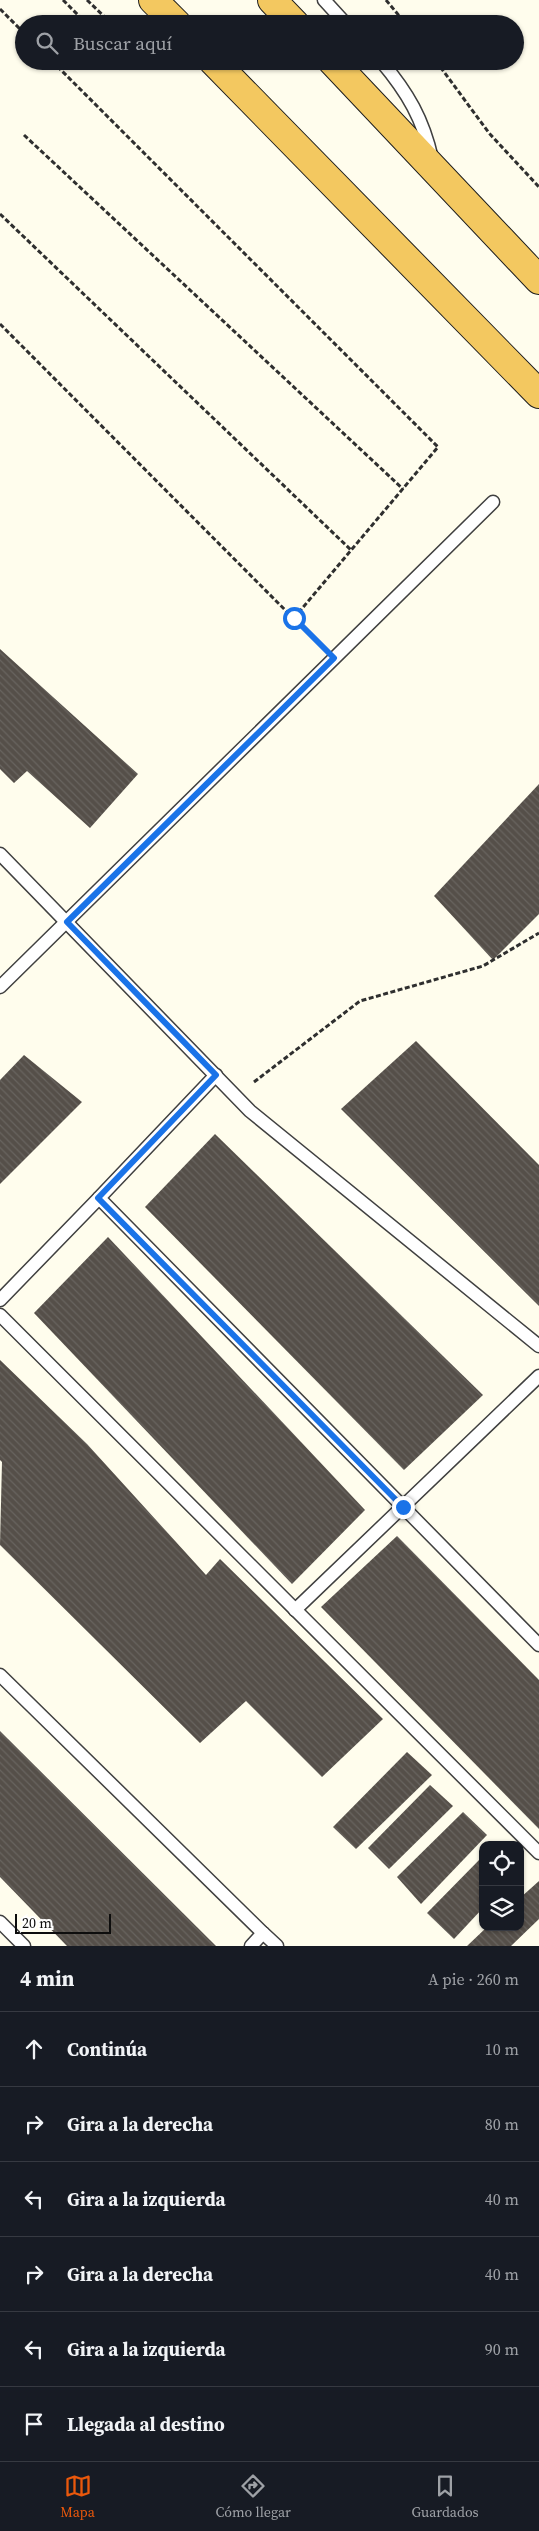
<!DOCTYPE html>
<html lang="es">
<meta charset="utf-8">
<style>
:root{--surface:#171b24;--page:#242831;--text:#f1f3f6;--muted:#9ea1a6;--line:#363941;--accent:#ea580c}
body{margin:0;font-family:"Source Serif 4",serif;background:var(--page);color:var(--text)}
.controls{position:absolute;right:15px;bottom:15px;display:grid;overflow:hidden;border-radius:10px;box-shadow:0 1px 4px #0004}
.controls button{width:45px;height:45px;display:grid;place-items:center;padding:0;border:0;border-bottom:1px solid var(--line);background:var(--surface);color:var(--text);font:25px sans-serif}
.scale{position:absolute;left:15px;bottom:12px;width:96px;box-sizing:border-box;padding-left:5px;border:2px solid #0d0d0d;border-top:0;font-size:14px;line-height:18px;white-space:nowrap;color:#0d0d0d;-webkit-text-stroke:4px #fff;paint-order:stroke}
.stop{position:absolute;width:15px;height:15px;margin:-11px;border:4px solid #1a73e8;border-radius:50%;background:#fff}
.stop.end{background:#1a73e8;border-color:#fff;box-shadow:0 1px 5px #0008}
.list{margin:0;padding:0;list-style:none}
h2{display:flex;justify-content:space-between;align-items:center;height:65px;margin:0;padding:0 20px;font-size:21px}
h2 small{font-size:16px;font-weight:400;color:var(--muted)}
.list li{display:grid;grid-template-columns:32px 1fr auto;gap:15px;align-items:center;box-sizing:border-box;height:75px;padding:0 20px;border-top:1px solid var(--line)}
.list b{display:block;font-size:19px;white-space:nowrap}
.list em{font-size:16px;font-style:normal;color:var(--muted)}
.icon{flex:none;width:28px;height:28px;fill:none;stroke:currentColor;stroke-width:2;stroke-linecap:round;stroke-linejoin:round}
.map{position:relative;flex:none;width:539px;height:1946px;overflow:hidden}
.search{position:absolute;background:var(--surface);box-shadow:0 1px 4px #0004;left:15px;right:15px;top:15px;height:55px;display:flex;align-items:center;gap:12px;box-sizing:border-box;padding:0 18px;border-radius:28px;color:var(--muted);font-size:19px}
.sheet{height:515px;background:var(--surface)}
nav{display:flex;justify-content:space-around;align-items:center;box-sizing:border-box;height:70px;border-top:1px solid var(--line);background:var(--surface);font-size:14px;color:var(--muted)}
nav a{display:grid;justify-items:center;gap:2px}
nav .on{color:var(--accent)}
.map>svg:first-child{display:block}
.building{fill:url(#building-back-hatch)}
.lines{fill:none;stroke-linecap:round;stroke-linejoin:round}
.service-casing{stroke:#404040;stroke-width:15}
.trunk-casing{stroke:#1e1e1e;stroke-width:30}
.path{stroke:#2f2f2f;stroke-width:3;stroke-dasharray:5 2.5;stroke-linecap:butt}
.service{stroke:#fff;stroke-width:12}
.trunk{stroke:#f3c860;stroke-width:28}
.route{stroke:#1a73e8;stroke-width:6}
</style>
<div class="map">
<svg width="539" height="1946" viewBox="0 0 539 1946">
<defs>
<pattern id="building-back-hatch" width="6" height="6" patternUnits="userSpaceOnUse" patternTransform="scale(1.25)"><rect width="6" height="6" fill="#554f49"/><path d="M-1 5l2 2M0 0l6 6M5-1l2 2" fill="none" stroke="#68645f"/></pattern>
</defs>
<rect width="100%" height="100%" fill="#fffded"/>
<g class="building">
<polygon points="0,649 138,774 90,828 27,771 14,783 0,769"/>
<polygon points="539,784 539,914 493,960 434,896"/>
<polygon points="416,1041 539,1165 539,1306 341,1109"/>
<polygon points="24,1055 82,1102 0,1184 0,1080"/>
<polygon points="215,1134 483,1395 404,1470 145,1207"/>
<polygon points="108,1237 365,1510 292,1584 34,1313"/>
<polygon points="0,1360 87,1444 206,1575 220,1559 383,1719 322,1777 246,1701 200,1743 0,1545 2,1462 0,1460"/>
<polygon points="397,1536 539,1680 539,1829 321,1607"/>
<polygon points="0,1731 216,1946 67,1946 0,1877"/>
<polygon points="407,1752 432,1775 356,1849 333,1827"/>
<polygon points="430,1785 453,1806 389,1869 368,1848"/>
<polygon points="463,1812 487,1835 421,1904 397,1877"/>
<polygon points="483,1856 483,1908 454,1939 427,1913"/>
<polygon points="539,1881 539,1919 511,1946 467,1946 487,1927 520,1927 520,1898"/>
</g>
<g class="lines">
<g class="service-casing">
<g id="service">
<polyline points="324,0 346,24"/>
<path d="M381,61C408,93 423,119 432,159"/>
<polyline points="0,854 250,1111 539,1346"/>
<polyline points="0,987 493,502"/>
<polyline points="216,1075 99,1198 539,1645"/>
<polyline points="0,1300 99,1198"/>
<polyline points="0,1315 539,1853"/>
<polyline points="295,1610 539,1376"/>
<polyline points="0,1675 263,1933 251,1946"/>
<polyline points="0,1922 24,1946"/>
<polyline points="263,1933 277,1946"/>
</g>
</g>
<g class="trunk-casing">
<g id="trunk">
<polyline points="153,0 177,24"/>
<polyline points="272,0 295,24"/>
<polyline points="213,61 539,394"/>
<polyline points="332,61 539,280"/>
</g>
</g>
<g class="path">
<polyline points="63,0 87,24"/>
<polyline points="87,0 112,24"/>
<polyline points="386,0 406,24"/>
<polyline points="0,9 24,33"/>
<polyline points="52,61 438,447 294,618"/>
<polyline points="436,61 489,133 539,187"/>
<polyline points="24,135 403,489"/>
<polyline points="0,214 351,550"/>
<polyline points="0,324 317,642"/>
<polyline points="254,1082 360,1001 483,966 539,933"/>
</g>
<use href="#service" class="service"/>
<use href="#trunk" class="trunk"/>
</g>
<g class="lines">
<polyline class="route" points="294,618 334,658 67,922 216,1075 98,1198 403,1507"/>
</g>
</svg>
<div class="controls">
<button><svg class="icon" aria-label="locate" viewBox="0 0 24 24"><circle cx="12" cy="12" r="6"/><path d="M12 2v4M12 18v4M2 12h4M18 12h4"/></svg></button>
<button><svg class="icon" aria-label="layers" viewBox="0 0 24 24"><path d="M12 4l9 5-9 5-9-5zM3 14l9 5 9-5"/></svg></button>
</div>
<div class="scale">20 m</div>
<div class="stop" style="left:294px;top:618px"></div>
<div class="stop end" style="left:403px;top:1507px"></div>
<div class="search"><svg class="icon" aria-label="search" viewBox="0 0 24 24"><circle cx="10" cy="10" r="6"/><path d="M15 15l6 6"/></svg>Buscar aquí</div>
</div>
<section class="sheet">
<h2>4 min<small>A pie · 260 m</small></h2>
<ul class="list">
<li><svg class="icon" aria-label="ahead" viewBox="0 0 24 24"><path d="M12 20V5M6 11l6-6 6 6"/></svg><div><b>Continúa</b></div><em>10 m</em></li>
<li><svg class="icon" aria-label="right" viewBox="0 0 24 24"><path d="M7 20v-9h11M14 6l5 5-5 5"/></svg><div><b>Gira a la derecha</b></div><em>80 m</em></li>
<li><svg class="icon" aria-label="left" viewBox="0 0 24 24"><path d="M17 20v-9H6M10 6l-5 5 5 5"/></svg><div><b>Gira a la izquierda</b></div><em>40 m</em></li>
<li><svg class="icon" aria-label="right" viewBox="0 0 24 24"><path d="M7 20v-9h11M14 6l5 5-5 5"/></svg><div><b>Gira a la derecha</b></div><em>40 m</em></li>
<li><svg class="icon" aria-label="left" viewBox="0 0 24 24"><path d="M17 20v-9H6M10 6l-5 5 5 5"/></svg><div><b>Gira a la izquierda</b></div><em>90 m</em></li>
<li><svg class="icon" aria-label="arrive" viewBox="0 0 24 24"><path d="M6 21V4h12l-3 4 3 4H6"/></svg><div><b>Llegada al destino</b></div></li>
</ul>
</section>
<nav>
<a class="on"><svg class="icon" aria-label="map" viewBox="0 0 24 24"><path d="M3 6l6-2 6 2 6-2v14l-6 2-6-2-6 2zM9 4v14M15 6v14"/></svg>Mapa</a>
<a><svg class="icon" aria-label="directions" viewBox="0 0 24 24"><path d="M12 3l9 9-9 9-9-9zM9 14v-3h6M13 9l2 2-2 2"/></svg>Cómo llegar</a>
<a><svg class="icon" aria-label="saved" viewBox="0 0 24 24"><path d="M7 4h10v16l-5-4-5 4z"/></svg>Guardados</a>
</nav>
